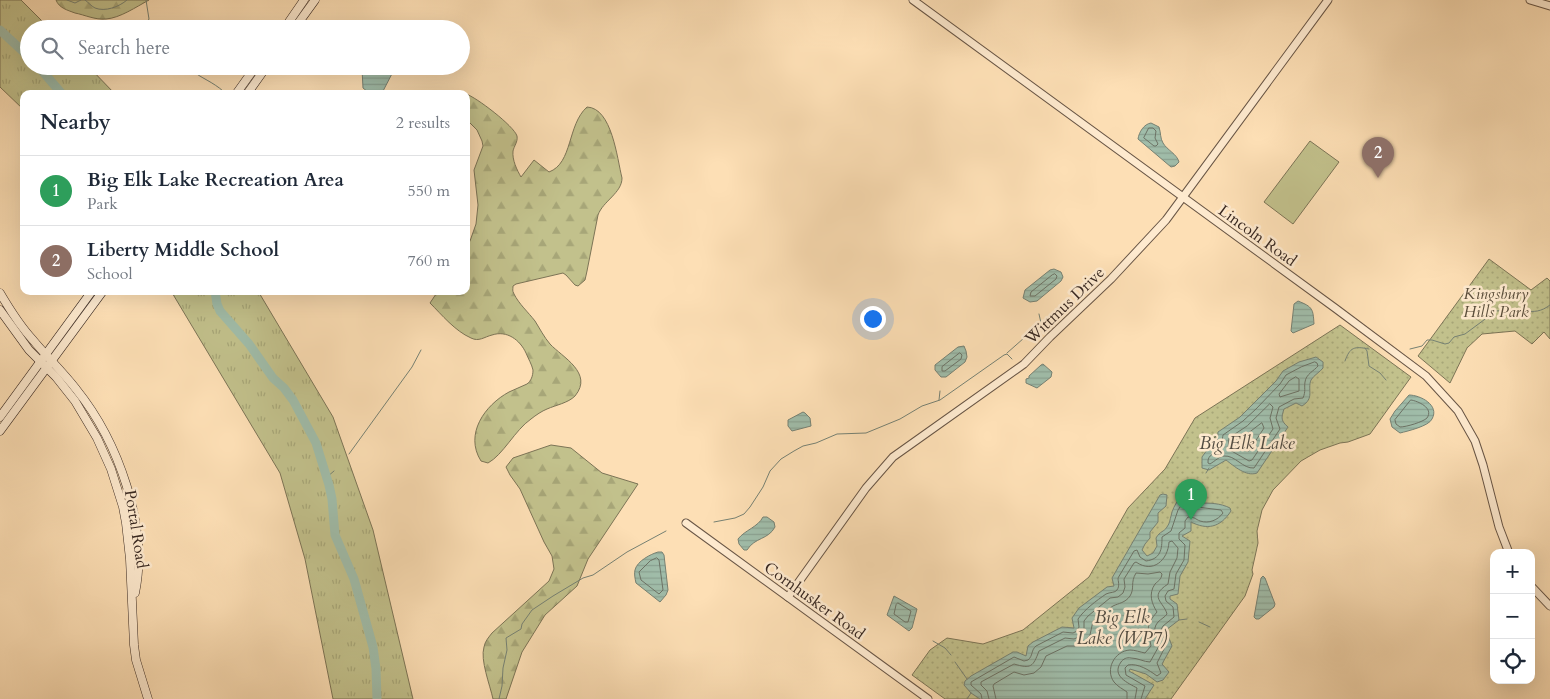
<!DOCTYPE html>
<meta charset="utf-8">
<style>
:root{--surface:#fff;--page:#f2f2f3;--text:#1f2937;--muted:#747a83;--line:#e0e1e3;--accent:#8f2418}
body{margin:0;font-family:Cardo,serif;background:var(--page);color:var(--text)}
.controls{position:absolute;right:15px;bottom:15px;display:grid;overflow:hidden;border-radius:10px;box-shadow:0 5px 20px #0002}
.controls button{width:45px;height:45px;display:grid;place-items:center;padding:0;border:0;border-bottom:1px solid var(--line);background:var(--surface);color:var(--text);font:25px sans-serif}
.you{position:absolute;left:872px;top:318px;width:18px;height:18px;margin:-12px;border:4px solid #fff;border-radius:50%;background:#1a73e8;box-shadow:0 0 0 8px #1a73e833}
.badge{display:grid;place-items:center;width:32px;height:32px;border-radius:50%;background:var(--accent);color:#fff;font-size:16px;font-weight:700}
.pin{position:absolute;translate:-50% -41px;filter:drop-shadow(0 1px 2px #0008)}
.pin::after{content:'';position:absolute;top:26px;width:18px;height:15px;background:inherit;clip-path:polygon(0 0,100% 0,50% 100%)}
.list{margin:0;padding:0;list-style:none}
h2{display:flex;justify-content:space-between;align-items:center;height:65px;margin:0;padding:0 20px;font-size:21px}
h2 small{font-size:16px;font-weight:400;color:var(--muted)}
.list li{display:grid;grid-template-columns:32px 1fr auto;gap:15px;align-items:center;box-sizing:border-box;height:70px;padding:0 20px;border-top:1px solid var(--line)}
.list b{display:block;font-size:19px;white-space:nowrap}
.list p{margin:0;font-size:16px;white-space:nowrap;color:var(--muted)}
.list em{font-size:16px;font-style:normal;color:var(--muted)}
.icon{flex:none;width:28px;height:28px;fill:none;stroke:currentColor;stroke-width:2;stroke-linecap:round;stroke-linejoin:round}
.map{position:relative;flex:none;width:1550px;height:699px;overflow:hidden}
.search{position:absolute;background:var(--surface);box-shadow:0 5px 20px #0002;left:20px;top:20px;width:450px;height:55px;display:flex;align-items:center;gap:12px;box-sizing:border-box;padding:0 18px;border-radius:28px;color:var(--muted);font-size:19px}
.panel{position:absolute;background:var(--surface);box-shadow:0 5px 20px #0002;left:20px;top:90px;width:450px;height:205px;border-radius:10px}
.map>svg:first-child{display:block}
.grass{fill:url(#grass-tufts);stroke:#7c7456}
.forest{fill:url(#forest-firs);stroke:#7c7456}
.park{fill:url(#park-dots);stroke:#7c7456}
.garden{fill:#c2c18c;stroke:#7c7456}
.water{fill:url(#water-rules);stroke:#768173}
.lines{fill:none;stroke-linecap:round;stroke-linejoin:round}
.shore{stroke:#6c7265;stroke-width:1}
.stream{stroke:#768173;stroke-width:1}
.river{stroke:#a0bdaa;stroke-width:9}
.tertiary-casing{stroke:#685545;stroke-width:9}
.secondary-casing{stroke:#372720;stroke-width:9}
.tertiary{stroke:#feeacf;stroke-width:7}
.secondary{stroke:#feeacf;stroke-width:8}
.labels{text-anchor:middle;stroke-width:5;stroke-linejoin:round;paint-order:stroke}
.street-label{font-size:16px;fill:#372720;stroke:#feeacf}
.park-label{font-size:16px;font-style:italic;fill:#5a4e3b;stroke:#feeacf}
.water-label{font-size:18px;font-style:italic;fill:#514c42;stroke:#feeacf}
</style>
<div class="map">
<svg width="1550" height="699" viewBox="0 0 1550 699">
<defs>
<pattern id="grass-tufts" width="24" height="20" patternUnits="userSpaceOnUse" patternTransform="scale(1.25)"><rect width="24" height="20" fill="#c2c18c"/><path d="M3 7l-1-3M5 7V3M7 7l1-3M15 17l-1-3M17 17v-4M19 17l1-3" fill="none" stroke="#a7a678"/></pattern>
<pattern id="forest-firs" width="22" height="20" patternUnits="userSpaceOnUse" patternTransform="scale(1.25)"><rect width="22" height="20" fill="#c2c18c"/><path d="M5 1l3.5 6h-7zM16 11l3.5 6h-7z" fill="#a7a678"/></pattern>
<pattern id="park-dots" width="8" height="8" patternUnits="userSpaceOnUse" patternTransform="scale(1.25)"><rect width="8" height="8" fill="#c2c18c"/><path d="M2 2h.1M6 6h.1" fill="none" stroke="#a7a678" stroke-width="1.8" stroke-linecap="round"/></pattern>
<pattern id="water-rules" width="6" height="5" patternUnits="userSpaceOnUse" patternTransform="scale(1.25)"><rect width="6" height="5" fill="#a0bdaa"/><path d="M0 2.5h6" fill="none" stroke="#8aa292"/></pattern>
</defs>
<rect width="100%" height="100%" fill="#fddfb5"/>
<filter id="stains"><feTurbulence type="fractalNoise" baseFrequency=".004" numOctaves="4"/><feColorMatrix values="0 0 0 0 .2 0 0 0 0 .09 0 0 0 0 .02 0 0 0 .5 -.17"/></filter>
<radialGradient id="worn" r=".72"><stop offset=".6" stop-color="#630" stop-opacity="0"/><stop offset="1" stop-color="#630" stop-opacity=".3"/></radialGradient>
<g class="grass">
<polygon points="0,0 21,0 50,29 29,29 29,66 88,66 115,94 24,94 24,110 0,87"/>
<polygon points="171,291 258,291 333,417 373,530 413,699 333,699 305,559 280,473"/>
</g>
<g class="forest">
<path d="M56,0H149C136,7 120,18 106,19C95,20 85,15 75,13C67,10 59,8 56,0Z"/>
<path d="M466,94C476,97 514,126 517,136C518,142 514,146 513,151C512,160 517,170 521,177L534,160L549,172C573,163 567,125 587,107C612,108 617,158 622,178C622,193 603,201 598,215L587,271L585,280L578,286L575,285L566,275L563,273L516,284L513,286C513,290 512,290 514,294C519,304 528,312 535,321C540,329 544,337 550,344C562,357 594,373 575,396C568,403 556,405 547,409C542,411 536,415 531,419C515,430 503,455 488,463L481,461C464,434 485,405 509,392C515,389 521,387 527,384C531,381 533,376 533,370C532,365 528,358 526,353C520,340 507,330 492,335C484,337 479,342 471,338C455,331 442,315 430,303L438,291H466V247L470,241L476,224L478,205L474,170L483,146L482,141L477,130L466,119Z"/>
<path d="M551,445L571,448L602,473L638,484L588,559L577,586L545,615L522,652L506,699H493C490,685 480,660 484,647C485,641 489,637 492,633L549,581L554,569L552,556L544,542L520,489L510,475L506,467L513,458Z"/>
</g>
<g class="park">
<polygon points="1489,259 1531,290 1547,278 1550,281 1550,339 1544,332 1532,344 1515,331 1482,334 1467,348 1450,383 1418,356"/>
<polygon points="1340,325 1411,377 1370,434 1348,442 1340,443 1320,450 1301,461 1273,490 1262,510 1257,531 1258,543 1252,570 1253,574 1245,596 1171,699 945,699 912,675 930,650 947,638 983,644 1023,630 1089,577 1128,508 1165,469 1195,418"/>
</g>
<polygon class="garden" points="1310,141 1339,162 1293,224 1264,202"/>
<g class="water">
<polygon points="364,66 396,66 382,93 368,92 363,88 362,69"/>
<path d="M1151,123L1159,127C1161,133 1160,138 1163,143C1167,150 1177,154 1179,162L1175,166L1171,167L1138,139C1139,132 1144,124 1151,123Z"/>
<polygon points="1054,269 1061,272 1063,277 1061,281 1037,301 1030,302 1023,298 1025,290 1050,270"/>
<path d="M1298,301C1313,307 1313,309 1314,324L1293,333L1291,331L1294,304Z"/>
<polygon points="964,346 966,351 967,357 965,362 946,377 941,377 935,370 935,365 958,347"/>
<path d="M1316,357L1323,362V368C1320,372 1314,375 1311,380C1307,390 1315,398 1302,406L1296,403L1284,409C1281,418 1281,421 1288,427L1257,473C1246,477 1234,466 1226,460L1209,470L1202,468V457L1207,450L1214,447L1217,443L1218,432L1240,417L1276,381L1283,371L1299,362Z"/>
<polygon points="1043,364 1052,372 1051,377 1037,388 1026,383 1026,379 1029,378 1029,376 1041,365"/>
<path d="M1409,395C1420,395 1440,405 1432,419C1429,426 1408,431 1400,433L1392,427L1390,419L1395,411Z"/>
<polygon points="803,412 805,413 810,418 811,426 792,431 788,426 788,420"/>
<path d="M1193,488L1203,491L1205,494L1202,495L1198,501L1199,503C1210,503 1220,503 1230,508L1231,511C1220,528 1207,530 1191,522V531L1182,536L1190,541L1188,562L1180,576L1178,594L1170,596V599L1177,604L1179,620L1166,630L1172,646L1162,664L1169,672L1163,680L1157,682L1146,674L1130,669L1129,671L1154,685L1145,699H980L971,693L964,685L965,681L971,676L1013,652H1017L1026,656L1028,646L1033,642L1062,627L1074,628L1072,618L1079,608L1107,587L1114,586L1112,578L1160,495L1163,494L1167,495L1166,506L1158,513V522L1150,532V538L1145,544L1142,550L1147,556L1153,553L1157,546L1156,538C1160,531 1164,532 1167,527C1170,523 1170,519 1171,516C1173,505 1183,491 1193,488Z"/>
<path d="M763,517H767L774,522L775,527C768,540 755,537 747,550H744L739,544L738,539C745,530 758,527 763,517Z"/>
<path d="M658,552H662L664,555L668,590L666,595L660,602L636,583C635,579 634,573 635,570C637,561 651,554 658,552Z"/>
<polygon points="1263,576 1265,578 1275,604 1274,607 1259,619 1256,619 1254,617 1261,578"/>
<polygon points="894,596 917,609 912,628 909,631 887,615"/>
</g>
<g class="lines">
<g class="shore">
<polygon points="1149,128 1153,128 1156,131 1155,138 1158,144 1156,146 1154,146 1144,138"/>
<polygon points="1055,274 1057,276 1056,279 1035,296 1030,296 1031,292 1052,275"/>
<polygon points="960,353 962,355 961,359 945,371 942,371 942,367"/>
<path d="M1315,362L1317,363L1318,366C1314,371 1306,374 1305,382C1304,388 1306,391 1303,398L1294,399L1279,407L1276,418L1280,429L1254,468C1243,469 1235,455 1224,456C1220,456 1215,461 1210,464L1208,463C1207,454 1216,454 1220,447C1223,444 1222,439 1223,435L1243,421L1256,409L1280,384L1286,375L1301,367Z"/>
<polygon points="1296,377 1299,379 1299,391 1280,397 1279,394 1289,381"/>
<path d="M1411,400C1418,401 1434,408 1427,418C1423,422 1406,427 1400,427L1396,424L1395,420Z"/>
<polygon points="1270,404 1273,407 1270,418 1273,429 1252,460 1249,461 1228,449 1229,438 1247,426"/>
<polygon points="1262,423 1264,428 1249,451 1246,451 1237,445 1237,442"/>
<polygon points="657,558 659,560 663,590 659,594 641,580 639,572 650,561"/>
<polygon points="898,603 911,611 908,622 905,622 894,614 896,605"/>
<path d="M982,699L981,694L971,685V682L1014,657L1024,661L1028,660C1033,656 1031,650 1036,646L1063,632L1073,633L1077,631L1079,627L1078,619C1085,609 1096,601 1106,594C1110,592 1115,593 1117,590C1120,586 1118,581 1118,578L1134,551L1137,550L1140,557L1146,561C1161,559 1162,549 1162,537L1171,531L1178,510L1187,497L1193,494L1195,496L1193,503L1197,507L1221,510L1223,513C1218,520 1209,524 1200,521C1195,519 1195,517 1188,517L1185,521V528L1179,533V539L1185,545L1184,560L1176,574L1174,589L1168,591L1165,596L1166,601L1173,607L1174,617L1163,626L1161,630L1166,645L1157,663L1161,673L1157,676C1149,670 1138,663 1128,665L1125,668L1126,675L1145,686L1141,699"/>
<path d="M989,699L987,691L981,685V682L1014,664C1031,669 1033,667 1039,651L1065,638L1074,639L1081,636L1084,631V621L1088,616L1110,598L1118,597L1123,593L1125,587L1124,579L1134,563L1136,562C1153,574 1168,560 1169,542L1172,541L1178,548L1177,558L1170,572L1168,584C1148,597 1164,602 1167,614C1165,617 1161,619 1158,622C1151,630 1157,638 1159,646L1150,662C1144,662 1138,658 1131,658C1127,657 1123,659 1121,662C1111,676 1128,683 1137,688L1135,699"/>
<path d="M996,699L993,686L994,684L1014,672L1024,675L1034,673L1041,667L1046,656L1067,646H1075L1083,644L1090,635L1093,621C1099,617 1106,610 1113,606C1119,603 1125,603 1130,596C1135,588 1130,583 1136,573L1148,574L1160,572L1162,574C1161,580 1159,580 1155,584C1148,594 1152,604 1157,612C1145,626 1148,629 1151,646L1145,653C1140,652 1135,650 1130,650C1114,651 1105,670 1114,682C1118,687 1123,689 1127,692V699"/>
</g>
<g class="stream">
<polyline points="67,0 75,3 81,0"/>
<path d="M85,0C88,2 91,6 95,8C105,12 119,7 127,0"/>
<polyline points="143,29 149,19 146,0"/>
<path d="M150,66C162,74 178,73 191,70C201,78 213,82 223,91"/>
<polyline points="1365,348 1367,351 1369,366 1380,373 1386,380"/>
<path d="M1410,349L1422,346L1427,340H1432L1445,344L1449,343L1454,337L1465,334L1496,311C1501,310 1503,312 1508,313C1513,313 1518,311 1524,311C1534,312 1541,312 1550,305"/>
<polyline points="1007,353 1041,323 1039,314"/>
<path d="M1345,361C1350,347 1354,346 1369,349"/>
<polyline points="939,400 940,391"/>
<polyline points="349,454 412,367 421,350"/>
<polyline points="1206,473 1209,468"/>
<polyline points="327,477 334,471"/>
<polyline points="1196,491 1199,485"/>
<polyline points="714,522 735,518 744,514 750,507 763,487 770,471 781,459 794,451 803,446 816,443 837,434 866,433 900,419 922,406 940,400 1004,355 1007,354 1012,359"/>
<polyline points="1179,620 1187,619"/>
<polyline points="1199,622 1210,627"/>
<polyline points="933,641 945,648 951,655"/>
<polyline points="955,662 967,679"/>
<polyline points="499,699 502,686 503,668 507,650 506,638 521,629 522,624 532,610 553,596 583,578 593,575 627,552 666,531"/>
<polyline points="967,699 971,693"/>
</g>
<g class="river">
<polyline points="0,30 29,57"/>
<polyline points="38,66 62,94"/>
<polyline points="215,291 217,304 220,311 249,344 273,378 284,388 293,400 316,443 329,485 332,499 335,535 354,579 373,647 376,669 377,699"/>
</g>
<g class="tertiary-casing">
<g id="tertiary">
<polyline points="913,0 1335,308 1426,376 1458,411 1475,441 1483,465 1499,527 1509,553"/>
<polyline points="1530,0 1550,6"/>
<polyline points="686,523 928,699"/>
<polyline points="1531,586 1550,606"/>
<polyline points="788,597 866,488 893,457 1024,364 1050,337 1111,279 1166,220 1328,0"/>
</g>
</g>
<g class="secondary-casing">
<g id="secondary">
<polyline points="284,29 304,0"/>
<polyline points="294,29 315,0"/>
<polyline points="236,94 256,66"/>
<polyline points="247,94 267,66"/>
<path d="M0,293C10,310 20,326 33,340C47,357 63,372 76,389C118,441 149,526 135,593"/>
<polyline points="0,310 29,350 56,377 75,401 97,438 111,469 123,507 126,523 130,559 134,645 136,660 148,699"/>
<polyline points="0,417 92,291"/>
<polyline points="0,431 103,291"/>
</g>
</g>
<use href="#tertiary" class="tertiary"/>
<use href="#secondary" class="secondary"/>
</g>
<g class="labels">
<g class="street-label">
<text transform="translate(1258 235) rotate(36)" y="6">Lincoln Road</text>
<text transform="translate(1064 305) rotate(-44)" y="6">Wittmus Drive</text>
<text transform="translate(137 529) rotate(81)" y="6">Portal Road</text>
<text transform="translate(815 600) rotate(36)" y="6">Cornhusker Road</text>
</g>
<g class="park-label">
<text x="1496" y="299">Kingsbury<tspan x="1496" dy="18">Hills Park</tspan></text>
</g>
<g class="water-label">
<text x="1247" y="449">Big Elk Lake</text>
<text x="1122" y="623">Big Elk<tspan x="1122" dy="21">Lake (WP7)</tspan></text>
</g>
</g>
<rect width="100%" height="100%" filter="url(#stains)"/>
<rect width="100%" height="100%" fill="url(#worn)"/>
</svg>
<div class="controls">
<button>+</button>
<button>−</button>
<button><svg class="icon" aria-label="locate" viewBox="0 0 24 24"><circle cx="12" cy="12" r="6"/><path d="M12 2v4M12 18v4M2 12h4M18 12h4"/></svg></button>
</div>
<div class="you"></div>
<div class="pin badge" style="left:1191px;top:520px;background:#2e9e5b">1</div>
<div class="pin badge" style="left:1378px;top:178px;background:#8d6e63">2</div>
<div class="search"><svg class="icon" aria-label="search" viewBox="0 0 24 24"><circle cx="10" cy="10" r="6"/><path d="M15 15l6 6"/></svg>Search here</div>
<section class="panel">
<h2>Nearby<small>2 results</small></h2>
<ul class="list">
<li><span class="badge" style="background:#2e9e5b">1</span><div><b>Big Elk Lake Recreation Area</b><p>Park</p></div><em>550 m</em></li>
<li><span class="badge" style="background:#8d6e63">2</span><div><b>Liberty Middle School</b><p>School</p></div><em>760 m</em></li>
</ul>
</section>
</div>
